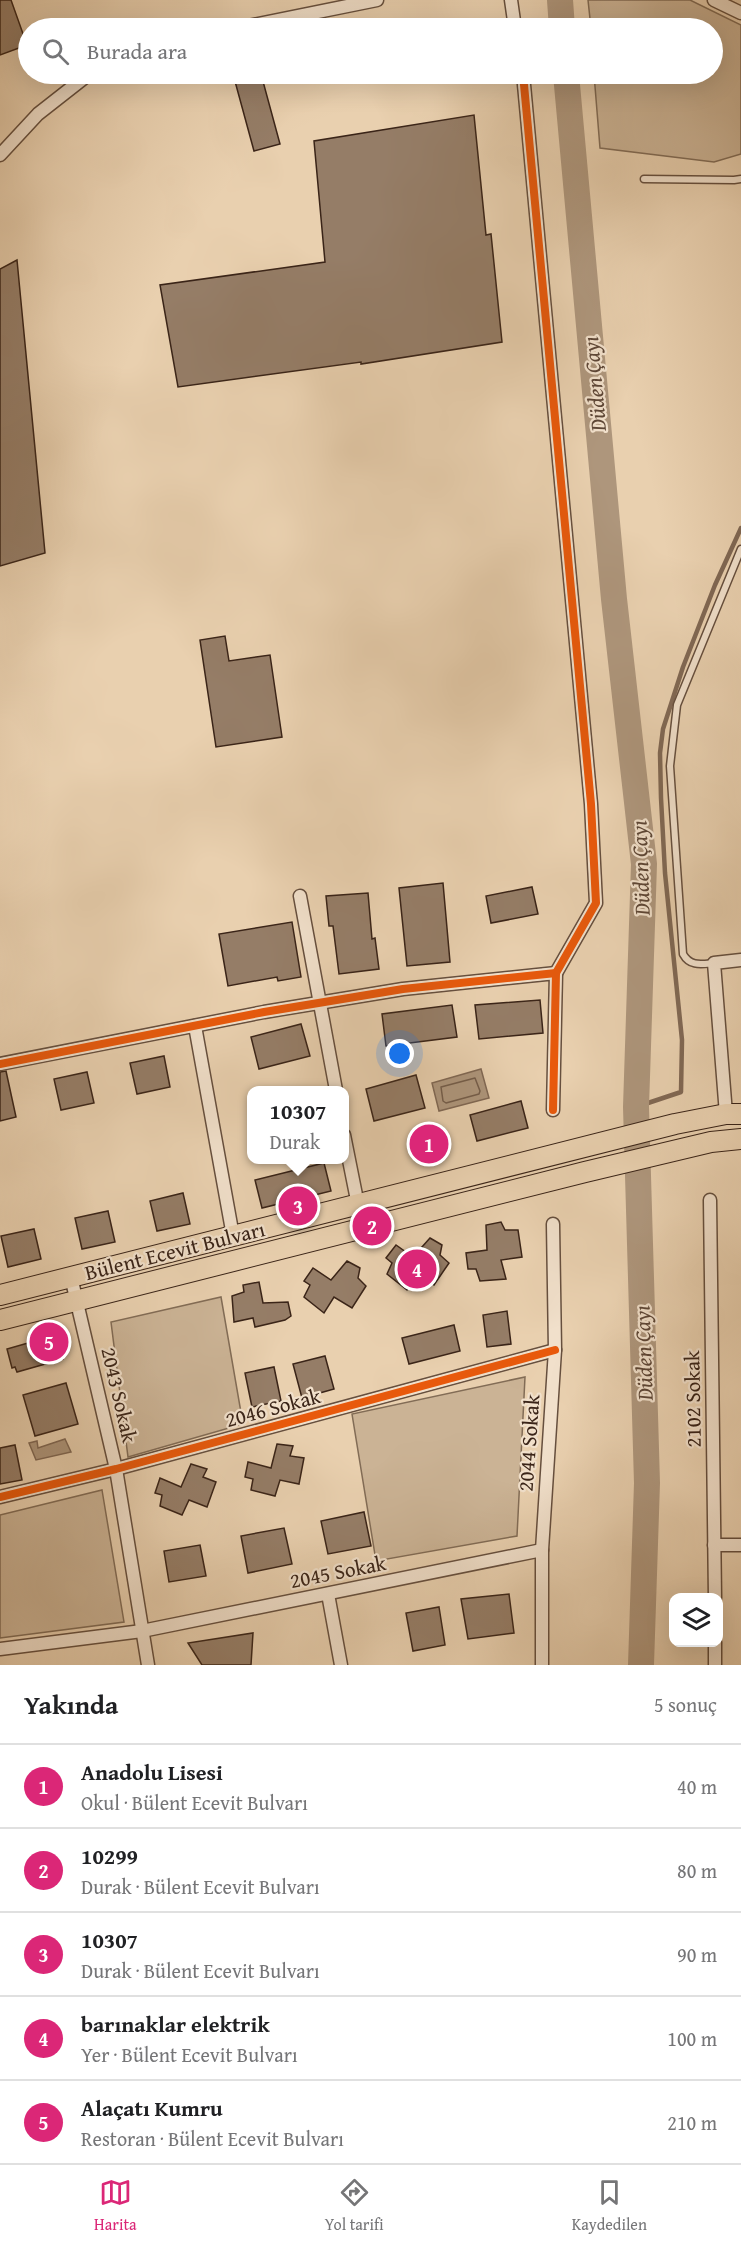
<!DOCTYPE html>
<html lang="tr">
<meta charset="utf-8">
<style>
:root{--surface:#fff;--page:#f6f6f6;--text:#202124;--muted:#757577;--line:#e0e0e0;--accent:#db2777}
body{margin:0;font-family:"Gentium Book Plus",serif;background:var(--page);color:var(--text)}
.controls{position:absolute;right:18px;bottom:18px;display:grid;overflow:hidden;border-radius:12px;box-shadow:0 6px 24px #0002}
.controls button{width:54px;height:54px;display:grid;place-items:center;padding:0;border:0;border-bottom:2px solid var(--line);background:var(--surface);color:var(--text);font:30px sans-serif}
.you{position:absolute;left:400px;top:1054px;width:21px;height:21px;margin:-15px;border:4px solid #fff;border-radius:50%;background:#1a73e8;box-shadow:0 0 0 9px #1a73e833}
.badge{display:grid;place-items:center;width:39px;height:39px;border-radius:50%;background:var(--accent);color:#fff;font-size:20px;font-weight:700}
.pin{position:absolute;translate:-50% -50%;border:3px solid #fff;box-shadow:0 2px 6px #0006}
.popup{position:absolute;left:247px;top:1086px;width:102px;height:78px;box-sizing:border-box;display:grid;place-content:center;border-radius:12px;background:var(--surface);filter:drop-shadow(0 2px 4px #0005);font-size:20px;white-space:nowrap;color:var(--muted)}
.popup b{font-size:22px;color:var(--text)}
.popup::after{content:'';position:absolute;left:50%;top:100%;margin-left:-12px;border:12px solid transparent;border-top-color:var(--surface)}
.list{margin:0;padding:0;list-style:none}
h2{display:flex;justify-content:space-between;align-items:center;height:78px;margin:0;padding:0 24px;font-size:26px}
h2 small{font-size:20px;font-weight:400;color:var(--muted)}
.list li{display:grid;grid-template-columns:39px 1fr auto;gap:18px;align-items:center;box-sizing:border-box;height:84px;padding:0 24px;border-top:2px solid var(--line)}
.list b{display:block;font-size:22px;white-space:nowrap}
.list p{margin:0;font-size:20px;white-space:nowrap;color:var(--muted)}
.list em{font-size:20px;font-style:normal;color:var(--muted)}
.icon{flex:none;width:33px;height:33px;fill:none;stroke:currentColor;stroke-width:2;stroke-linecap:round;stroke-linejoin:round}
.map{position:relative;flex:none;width:741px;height:1665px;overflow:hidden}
.search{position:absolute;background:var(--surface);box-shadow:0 6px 24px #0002;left:18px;right:18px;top:18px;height:66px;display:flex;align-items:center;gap:15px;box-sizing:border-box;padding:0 21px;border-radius:33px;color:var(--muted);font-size:22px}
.sheet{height:498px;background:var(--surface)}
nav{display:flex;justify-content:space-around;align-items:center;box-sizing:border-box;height:84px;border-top:2px solid var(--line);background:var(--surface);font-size:16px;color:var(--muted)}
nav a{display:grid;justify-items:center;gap:3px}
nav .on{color:var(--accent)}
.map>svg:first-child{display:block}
.green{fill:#cbb395;stroke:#826c56;stroke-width:1.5}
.water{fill:#ae967c;stroke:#806854;stroke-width:1.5}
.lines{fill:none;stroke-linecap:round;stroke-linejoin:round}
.shore{stroke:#745d4a;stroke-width:1.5}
.stream{stroke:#806854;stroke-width:4.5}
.river{stroke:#ae967c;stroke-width:26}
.building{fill:#957d67;stroke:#3a2418;stroke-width:1.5}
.service-casing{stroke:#664f3e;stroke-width:9}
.minor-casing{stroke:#664f3e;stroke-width:15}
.primary-casing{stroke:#3a2418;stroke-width:22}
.service{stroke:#f1e0cb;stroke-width:6}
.minor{stroke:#f1e0cb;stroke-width:12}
.primary{stroke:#e9d0af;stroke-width:20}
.cycleway-casing{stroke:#f1e0cb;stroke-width:11}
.cycleway{stroke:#e8590c;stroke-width:8}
.labels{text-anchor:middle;stroke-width:4.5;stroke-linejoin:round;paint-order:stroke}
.street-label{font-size:21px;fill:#3a2418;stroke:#f1e0cb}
.water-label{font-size:22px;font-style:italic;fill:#5d4636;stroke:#f1e0cb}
</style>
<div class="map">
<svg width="741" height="1665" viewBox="0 0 741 1665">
<rect width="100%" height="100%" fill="#e9d0af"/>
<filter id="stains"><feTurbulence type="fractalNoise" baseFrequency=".00333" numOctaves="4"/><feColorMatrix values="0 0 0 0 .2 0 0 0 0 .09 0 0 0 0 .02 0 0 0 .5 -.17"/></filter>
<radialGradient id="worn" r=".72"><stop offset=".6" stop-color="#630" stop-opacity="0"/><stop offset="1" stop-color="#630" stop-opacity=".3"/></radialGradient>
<g class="green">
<polygon points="588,0 690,0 741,25 741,154 714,162 600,148 594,74 712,74 712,28 591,28"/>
<polygon points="221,1297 243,1424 128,1457 111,1322"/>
<polygon points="525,1377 517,1536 376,1561 352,1414"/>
<polygon points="102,1490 124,1622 0,1638 0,1515"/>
</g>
<g class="water">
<polygon points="481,1069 489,1098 439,1111 432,1083"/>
<polygon points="65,1439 71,1452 36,1460 29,1443 37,1441 38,1448"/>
</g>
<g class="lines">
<polygon class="shore" points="475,1078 480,1091 479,1094 446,1103 443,1101 441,1087"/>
<polyline class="stream" points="636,1107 681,1092 682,1040 665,873 661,798 660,753 663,729 683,667 715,585 741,528"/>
<g class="river">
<polyline points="560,0 562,28"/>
<polyline points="566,74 614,599 644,864 636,1107 647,1483 641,1665"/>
</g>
</g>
<g class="building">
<polygon points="0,0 11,0 27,45 0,55"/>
<polygon points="233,74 261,74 280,144 254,151"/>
<polygon points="474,115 486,235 491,234 502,342 361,364 361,362 178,387 160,285 325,262 314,141"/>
<polygon points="17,260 45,553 0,566 0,269"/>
<polygon points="225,636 229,661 270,655 282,737 216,747 200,640"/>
<polygon points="443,883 450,962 407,966 399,888"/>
<polygon points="532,887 538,914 491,923 486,896"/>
<polygon points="368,893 372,939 375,938 379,969 339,974 333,926 329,926 326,896"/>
<polygon points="292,922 301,977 278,981 277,977 228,986 219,934"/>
<polygon points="540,1000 543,1033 479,1039 475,1005"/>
<polygon points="452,1005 457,1037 386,1046 382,1014"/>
<polygon points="301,1024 310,1056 259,1069 251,1037"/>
<polygon points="164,1056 170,1087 137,1094 130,1063"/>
<polygon points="6,1071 16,1117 0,1121 0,1072"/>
<polygon points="87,1072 94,1103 61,1110 54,1079"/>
<polygon points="416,1075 425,1108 374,1121 366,1089"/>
<polygon points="521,1101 528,1128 477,1141 470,1115"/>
<polygon points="324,1163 331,1191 262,1208 255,1180"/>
<polygon points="183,1193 190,1224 157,1231 150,1201"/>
<polygon points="108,1211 115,1242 82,1249 75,1218"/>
<polygon points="501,1222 505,1230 518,1230 522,1257 501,1260 506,1279 480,1281 476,1269 468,1269 466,1253 487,1250 486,1225"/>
<polygon points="34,1229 41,1259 8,1267 1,1236"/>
<polygon points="430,1238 442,1245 440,1255 449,1263 434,1285 417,1274 407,1290 387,1274 392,1263 386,1258 396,1245 413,1257"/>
<polygon points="347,1261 360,1268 358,1278 366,1286 352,1308 334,1297 324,1313 304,1297 310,1285 304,1281 313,1268 331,1280"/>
<polygon points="259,1282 263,1303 288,1302 291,1316 285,1320 255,1327 253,1318 234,1322 232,1296 244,1292 243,1285"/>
<polygon points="507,1311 511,1344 487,1347 483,1315"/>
<polygon points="454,1325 460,1351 409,1364 402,1338"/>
<polygon points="56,1335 63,1359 17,1372 15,1367 12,1368 7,1349"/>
<polygon points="325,1356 334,1389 302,1398 293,1364"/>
<polygon points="274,1367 281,1401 252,1407 245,1373"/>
<polygon points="66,1383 78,1424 35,1436 23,1395"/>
<polygon points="277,1444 293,1446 290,1456 304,1458 299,1484 280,1480 275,1496 251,1490 253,1479 245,1477 248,1462 271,1468"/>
<polygon points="15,1445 22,1480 0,1484 0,1448"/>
<polygon points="191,1464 207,1469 203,1477 216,1482 207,1507 189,1500 182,1515 160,1506 162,1495 155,1493 160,1478 181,1487"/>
<polygon points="364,1512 371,1546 328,1554 321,1521"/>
<polygon points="284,1528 292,1564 248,1573 241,1536"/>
<polygon points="200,1545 206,1576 169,1582 164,1551"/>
<polygon points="509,1594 514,1633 468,1639 461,1599"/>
<polygon points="439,1607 445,1645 413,1651 406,1613"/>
<polygon points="253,1633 251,1665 202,1665 188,1643"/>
</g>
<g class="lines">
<g class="service-casing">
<g id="service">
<polyline points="644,179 734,180 741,179"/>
<path d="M714,963C702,964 690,967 683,954L670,766L677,705L741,549"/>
</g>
</g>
<g class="minor-casing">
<g id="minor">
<polyline points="511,0 515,28"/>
<polyline points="714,0 741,13"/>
<polyline points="238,28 377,0"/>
<polyline points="523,74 591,804 596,903 556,973"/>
<polyline points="0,155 38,114 89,74"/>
<polyline points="300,896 336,1090"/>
<polyline points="195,1026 233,1236"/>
<polyline points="0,1064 264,1012 403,989 556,973 553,1110"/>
<polyline points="726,1114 714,963 741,960"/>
<polyline points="344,1135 358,1205"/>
<polyline points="710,1200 715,1598"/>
<polyline points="71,1277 116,1469 148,1665"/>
<polyline points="0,1497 116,1469 555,1350"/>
<polyline points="714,1545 741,1545"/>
<polyline points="328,1594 341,1665"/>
<polyline points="715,1642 715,1665"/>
<polyline points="0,1649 142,1631 542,1550"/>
<polyline points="542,1665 542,1550 555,1350 553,1224"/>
</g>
</g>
<g class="primary-casing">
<g id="primary">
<polyline points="0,1295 675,1124 726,1114 741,1114"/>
<polyline points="0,1320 585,1172 711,1142 741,1139"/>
</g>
</g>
<use href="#service" class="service"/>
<use href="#minor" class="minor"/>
<use href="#primary" class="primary"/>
<g class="cycleway-casing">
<g id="cycleway">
<polyline points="523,74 591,804 596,903 556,973"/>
<polyline points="0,1064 264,1012 403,989 556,973 553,1110"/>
<polyline points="0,1497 116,1469 555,1350"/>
</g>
</g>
<use href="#cycleway" class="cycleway"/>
</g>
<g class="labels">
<g class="street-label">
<text transform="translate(175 1251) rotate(-14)" y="7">Bülent Ecevit Bulvarı</text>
<text transform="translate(119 1395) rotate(77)" y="7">2043 Sokak</text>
<text transform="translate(693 1399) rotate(-91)" y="7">2102 Sokak</text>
<text transform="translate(273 1408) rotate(-15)" y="7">2046 Sokak</text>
<text transform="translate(529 1443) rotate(-86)" y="7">2044 Sokak</text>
<text transform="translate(338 1572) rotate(-11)" y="7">2045 Sokak</text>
</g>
<g class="water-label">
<text transform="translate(594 384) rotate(-95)" y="8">Düden Çayı</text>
<text transform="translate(640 868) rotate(-92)" y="8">Düden Çayı</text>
<text transform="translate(643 1353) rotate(-92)" y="8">Düden Çayı</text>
</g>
</g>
<rect width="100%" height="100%" filter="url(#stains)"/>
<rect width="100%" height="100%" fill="url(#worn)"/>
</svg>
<div class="controls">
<button><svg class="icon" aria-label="layers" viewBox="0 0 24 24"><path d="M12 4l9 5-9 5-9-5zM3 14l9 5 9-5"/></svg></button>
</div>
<div class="you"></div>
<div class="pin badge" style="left:429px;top:1144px">1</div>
<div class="pin badge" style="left:372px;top:1226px">2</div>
<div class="pin badge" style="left:298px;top:1206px">3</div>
<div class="popup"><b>10307</b>Durak</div>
<div class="pin badge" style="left:417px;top:1269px">4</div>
<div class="pin badge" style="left:49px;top:1342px">5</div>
<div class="search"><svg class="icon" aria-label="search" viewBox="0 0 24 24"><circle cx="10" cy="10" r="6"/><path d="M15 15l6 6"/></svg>Burada ara</div>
</div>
<section class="sheet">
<h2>Yakında<small>5 sonuç</small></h2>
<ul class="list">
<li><span class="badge">1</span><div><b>Anadolu Lisesi</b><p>Okul · Bülent Ecevit Bulvarı</p></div><em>40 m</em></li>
<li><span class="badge">2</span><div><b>10299</b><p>Durak · Bülent Ecevit Bulvarı</p></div><em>80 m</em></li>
<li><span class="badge">3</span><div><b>10307</b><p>Durak · Bülent Ecevit Bulvarı</p></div><em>90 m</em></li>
<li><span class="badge">4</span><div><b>barınaklar elektrik</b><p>Yer · Bülent Ecevit Bulvarı</p></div><em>100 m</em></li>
<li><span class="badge">5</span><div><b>Alaçatı Kumru</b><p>Restoran · Bülent Ecevit Bulvarı</p></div><em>210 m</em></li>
</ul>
</section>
<nav>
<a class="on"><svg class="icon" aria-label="map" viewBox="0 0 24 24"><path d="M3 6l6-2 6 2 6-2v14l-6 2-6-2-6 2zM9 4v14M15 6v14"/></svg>Harita</a>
<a><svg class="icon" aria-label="directions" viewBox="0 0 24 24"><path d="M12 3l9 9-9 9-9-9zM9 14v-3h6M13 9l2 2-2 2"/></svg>Yol tarifi</a>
<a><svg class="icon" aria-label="saved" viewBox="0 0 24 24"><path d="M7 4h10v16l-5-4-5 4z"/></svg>Kaydedilen</a>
</nav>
